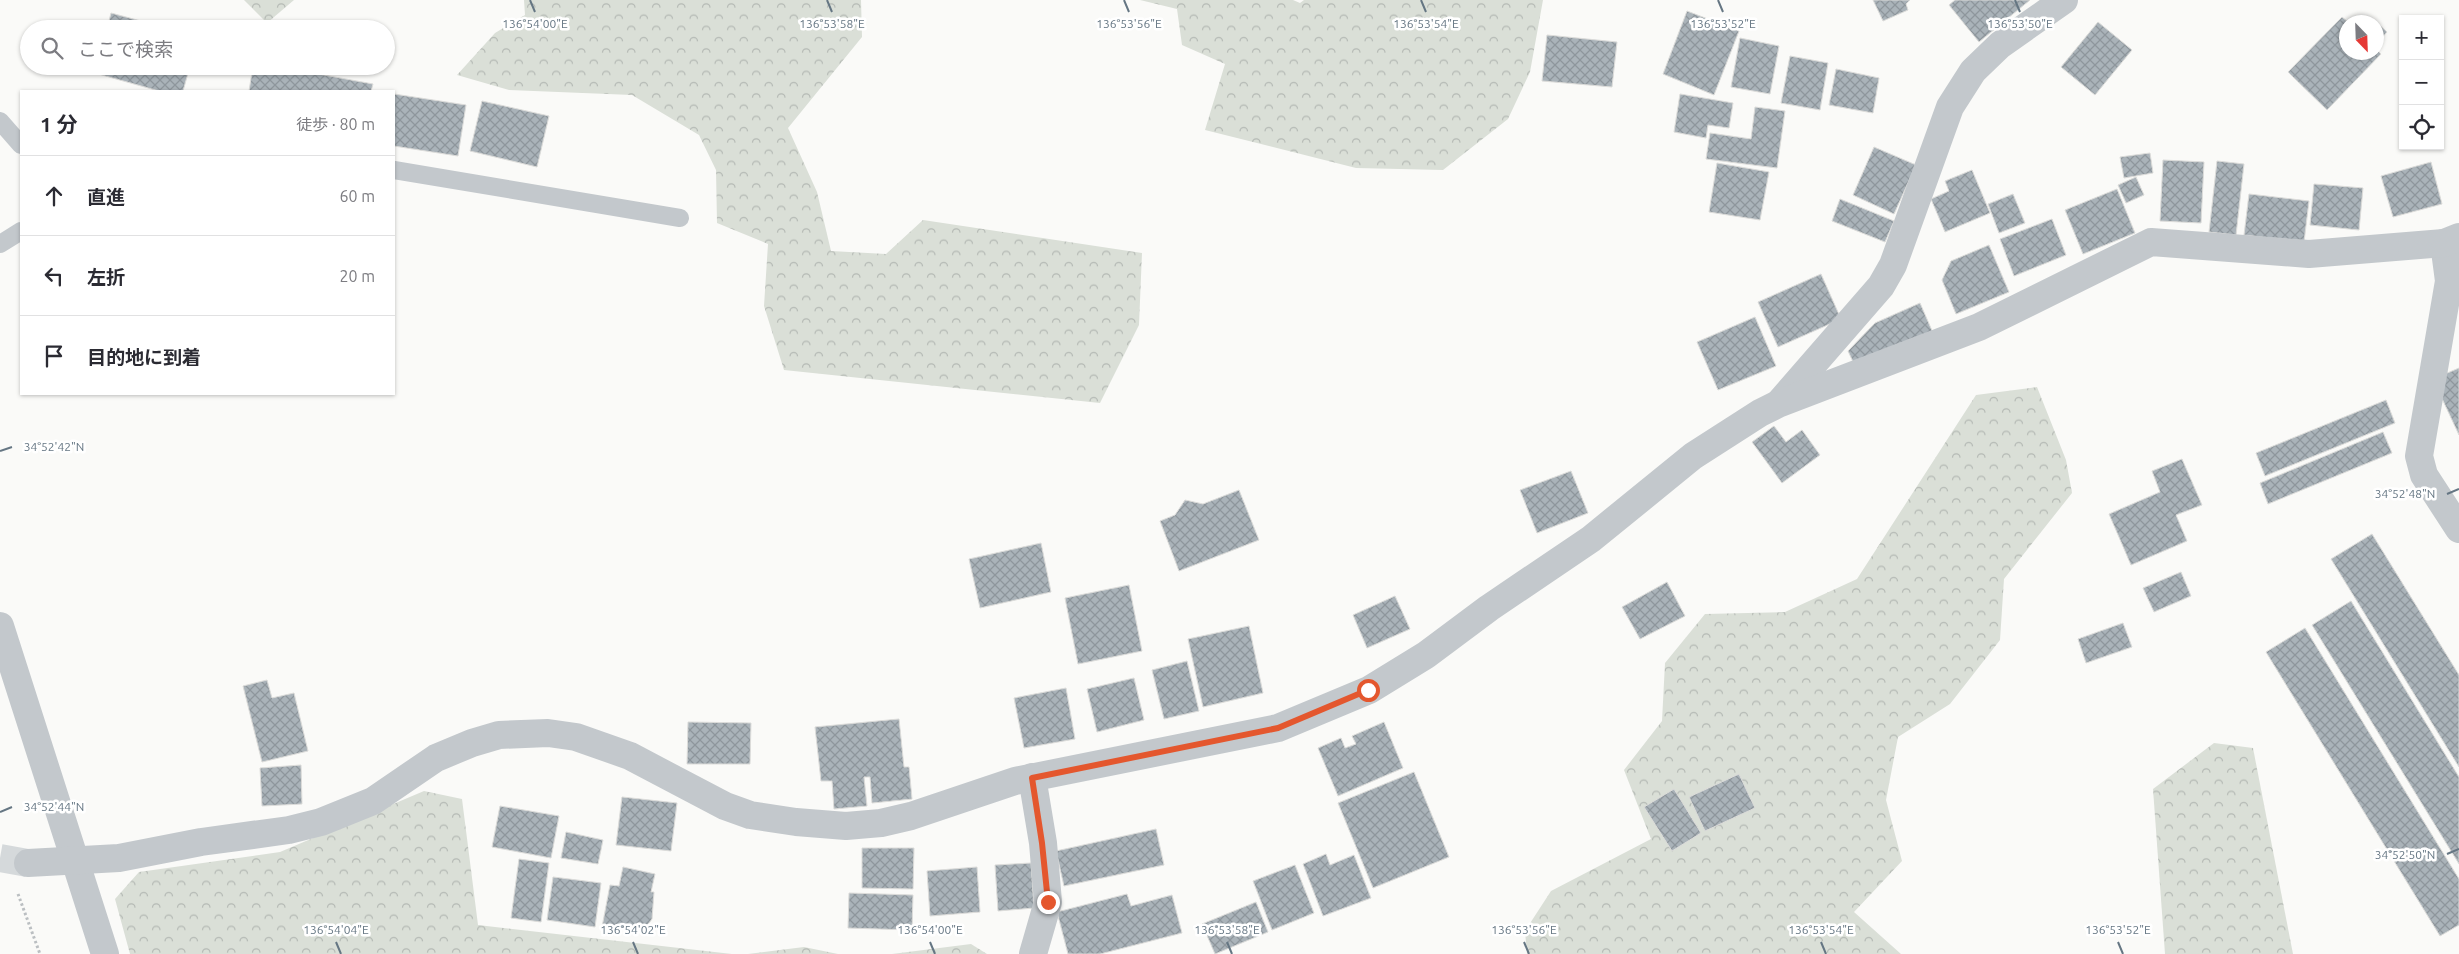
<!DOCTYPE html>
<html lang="ja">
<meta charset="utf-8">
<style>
:root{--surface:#fff;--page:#f7f7f7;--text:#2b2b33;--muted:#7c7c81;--line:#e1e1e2}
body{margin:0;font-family:Ubuntu,"Noto Sans JP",sans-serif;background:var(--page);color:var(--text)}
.controls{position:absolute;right:15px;top:15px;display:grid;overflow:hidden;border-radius:0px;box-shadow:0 1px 4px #0004}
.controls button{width:45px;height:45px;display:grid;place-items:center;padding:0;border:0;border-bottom:1px solid var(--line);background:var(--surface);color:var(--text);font:25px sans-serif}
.compass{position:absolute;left:2339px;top:15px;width:45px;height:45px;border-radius:50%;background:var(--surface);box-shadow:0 1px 4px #0004;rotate:157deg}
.stop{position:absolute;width:15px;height:15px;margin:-11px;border:4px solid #e4572e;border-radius:50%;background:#fff}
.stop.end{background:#e4572e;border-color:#fff;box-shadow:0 1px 5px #0008}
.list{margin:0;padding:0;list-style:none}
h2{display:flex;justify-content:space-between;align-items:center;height:65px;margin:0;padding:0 20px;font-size:21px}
h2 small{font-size:16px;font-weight:400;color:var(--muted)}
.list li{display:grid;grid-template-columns:32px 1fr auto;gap:15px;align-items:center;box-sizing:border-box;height:80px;padding:0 20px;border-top:1px solid var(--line)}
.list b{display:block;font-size:19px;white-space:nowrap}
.list em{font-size:16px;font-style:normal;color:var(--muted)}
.icon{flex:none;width:28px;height:28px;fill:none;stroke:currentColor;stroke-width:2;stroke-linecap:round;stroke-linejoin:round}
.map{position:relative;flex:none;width:2459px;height:954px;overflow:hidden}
.search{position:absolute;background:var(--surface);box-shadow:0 1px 4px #0004;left:20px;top:20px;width:375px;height:55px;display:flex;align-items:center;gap:12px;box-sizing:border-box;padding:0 18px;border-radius:28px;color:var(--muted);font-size:19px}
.panel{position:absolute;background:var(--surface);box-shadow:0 1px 4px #0004;left:20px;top:90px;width:375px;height:305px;border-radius:0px}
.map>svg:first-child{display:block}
.forest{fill:url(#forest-crowns)}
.building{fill:url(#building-cross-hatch);stroke:#dcdcda}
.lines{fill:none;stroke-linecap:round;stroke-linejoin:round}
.street-tunnel{stroke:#d5d9db;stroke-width:28;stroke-dasharray:28 14;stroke-linecap:butt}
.path{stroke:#bbbfc2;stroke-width:3;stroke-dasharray:2.5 2.5;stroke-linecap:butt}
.lane{stroke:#c3c8cc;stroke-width:18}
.street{stroke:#c3c8cc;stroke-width:28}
.route{stroke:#e4572e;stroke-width:6}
.ticks{fill:none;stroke:#657683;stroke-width:2}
.ticks-label{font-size:12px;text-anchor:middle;fill:#657683;stroke:#fff;stroke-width:5;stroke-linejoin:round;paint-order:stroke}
</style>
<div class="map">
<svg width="2459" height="954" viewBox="0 0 2459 954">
<defs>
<pattern id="forest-crowns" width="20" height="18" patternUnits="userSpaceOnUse" patternTransform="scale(1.25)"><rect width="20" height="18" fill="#dadfd7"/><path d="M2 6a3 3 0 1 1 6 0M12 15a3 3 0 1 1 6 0" fill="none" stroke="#b4b9b4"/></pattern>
<pattern id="building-cross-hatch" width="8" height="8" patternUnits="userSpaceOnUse" patternTransform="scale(1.25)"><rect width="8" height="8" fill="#aab3b9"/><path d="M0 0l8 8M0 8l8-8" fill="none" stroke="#8e969c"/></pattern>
</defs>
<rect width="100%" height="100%" fill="#fafaf8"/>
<g class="forest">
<polygon points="244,0 294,0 267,23"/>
<polygon points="524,0 861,0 862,37 788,128 817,192 831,251 886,254 923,220 1142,253 1139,325 1100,403 784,370 764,306 768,244 717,223 716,170 699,135 632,95 509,90 457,75 495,33 525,15"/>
<polygon points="1140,0 1293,0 1300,3 1304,0 1543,0 1530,72 1508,119 1443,170 1356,168 1205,130 1225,64 1182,45 1177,9"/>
<polygon points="2037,387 2066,460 2072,493 2004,579 2000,640 1950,704 1898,737 1886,800 1902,861 1854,912 1901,954 1527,954 1525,931 1551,891 1651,839 1624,770 1662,721 1665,663 1705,614 1785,612 1857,579 1976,395"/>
<polygon points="2214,743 2253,748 2293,954 2165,954 2153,789"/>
<polygon points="424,791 462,799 478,925 732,954 130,954 115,899 139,872 280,852"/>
<polygon points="971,944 987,954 892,954"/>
<polygon points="804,947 838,954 748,954"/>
</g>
<g class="building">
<polygon points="1873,0 1910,0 1906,4 1908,10 1883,21"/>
<polygon points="1955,0 2030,0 1979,42 1949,5"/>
<polygon points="1687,11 1739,31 1714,95 1663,74"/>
<polygon points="111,13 152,24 150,29 107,29"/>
<polygon points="2342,17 2348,22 2346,52 2376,52 2376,49 2381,54 2327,110 2288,72"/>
<polygon points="2372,18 2387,32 2376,44 2376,22 2368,22"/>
<polygon points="2098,22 2132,50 2095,95 2061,67"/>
<polygon points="1547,35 1617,42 1612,87 1542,81"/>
<polygon points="1740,38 1779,46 1770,94 1731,87"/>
<polygon points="1790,56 1828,63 1820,110 1781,103"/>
<polygon points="70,66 190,66 183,91 159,91"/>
<polygon points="253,66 275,66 373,84 371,91 249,91"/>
<polygon points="1836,69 1879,78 1873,113 1829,105"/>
<polygon points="394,94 466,105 458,156 394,146"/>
<polygon points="1680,94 1733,103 1729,128 1708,125 1706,138 1674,132"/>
<polygon points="482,101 549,116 537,167 470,151"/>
<polygon points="1755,107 1785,111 1777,168 1706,159 1710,133 1751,139"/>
<polygon points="1874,147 1916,165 1894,214 1853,195"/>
<polygon points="2150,153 2153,173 2124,178 2120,157"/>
<polygon points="2163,160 2204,162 2201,223 2160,221"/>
<polygon points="2217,161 2244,164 2236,235 2209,232"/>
<polygon points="2431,162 2442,204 2393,217 2381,176"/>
<polygon points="1717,163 1769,172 1760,220 1709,212"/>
<polygon points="1972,170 1990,213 1945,232 1931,199 1949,191 1945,181"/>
<polygon points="2136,177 2144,195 2126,203 2118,185"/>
<polygon points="2314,184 2363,188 2359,230 2310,225"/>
<polygon points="2117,189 2135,233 2083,254 2065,210"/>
<polygon points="2013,194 2025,223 1999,233 1988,204"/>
<polygon points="2249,194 2309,201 2304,242 2244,235"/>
<polygon points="1840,199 1894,221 1885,242 1832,221"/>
<polygon points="2052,219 2066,255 2014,276 2000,239"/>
<polygon points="1989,245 2009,292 1956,314 1942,280 1951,261"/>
<polygon points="1821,274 1841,319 1778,347 1758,302"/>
<polygon points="1920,303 1933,333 1855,366 1848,351 1875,323"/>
<polygon points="1755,317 1776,366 1718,390 1697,342"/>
<polygon points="2459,368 2459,435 2439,392 2445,374"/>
<polygon points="2386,400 2395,423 2265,476 2256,453"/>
<polygon points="1774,426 1786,442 1802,430 1820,455 1782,483 1752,442"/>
<polygon points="2383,432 2392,453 2268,504 2260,483"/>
<polygon points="2182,459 2202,505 2176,515 2187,541 2131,565 2109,514 2160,492 2152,471"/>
<polygon points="1571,471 1588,513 1537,533 1520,490"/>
<polygon points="1239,490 1259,540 1179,571 1160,521 1175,515 1185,500 1203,504"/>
<polygon points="2372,534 2459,675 2459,767 2331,559"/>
<polygon points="1041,543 1051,592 980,608 969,559"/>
<polygon points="2181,572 2191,596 2154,612 2143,588"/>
<polygon points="1667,582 1685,616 1640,639 1622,607"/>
<polygon points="1129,585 1142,651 1078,664 1065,598"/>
<polygon points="1395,596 1410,629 1367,648 1353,615"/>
<polygon points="2351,601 2459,777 2459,864 2312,625"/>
<polygon points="2123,623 2132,647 2086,663 2078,639"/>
<polygon points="1249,626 1263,693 1203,707 1188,639"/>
<polygon points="2305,628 2459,879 2459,925 2440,936 2266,652"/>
<polygon points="1187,661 1199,711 1164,719 1152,670"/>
<polygon points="1134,678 1144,720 1097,732 1087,689"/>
<polygon points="267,680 272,698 294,693 308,751 262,762 243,686"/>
<polygon points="1066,688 1075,739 1024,748 1014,698"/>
<polygon points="899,719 904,767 909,767 912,799 872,803 870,777 864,777 867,806 834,809 832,781 821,781 815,727"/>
<polygon points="688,722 751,723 750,764 687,764"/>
<polygon points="1384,722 1403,768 1338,796 1318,748 1341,738 1345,748 1356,744 1352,736"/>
<polygon points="301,765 302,804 262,806 260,768"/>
<polygon points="1414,772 1449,857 1373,888 1338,803"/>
<polygon points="1739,774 1755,808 1705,831 1689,797"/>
<polygon points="1674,789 1701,833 1672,851 1644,807"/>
<polygon points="622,797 677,803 671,851 616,845"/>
<polygon points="500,806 559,816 551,858 492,847"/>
<polygon points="1156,829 1164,865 1064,886 1056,851"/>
<polygon points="566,832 603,840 598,864 561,858"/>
<polygon points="862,848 914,848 913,889 862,888"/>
<polygon points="1326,854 1330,865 1354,855 1371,898 1323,916 1303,864"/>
<polygon points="519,859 549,863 541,922 511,918"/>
<polygon points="1031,863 1034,908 998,911 995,865"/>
<polygon points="1295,865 1314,913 1272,930 1253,881"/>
<polygon points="623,867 655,874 651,892 654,892 652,919 643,931 602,927 610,885 619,886"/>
<polygon points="977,867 980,912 930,916 927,871"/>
<polygon points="553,877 601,883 595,927 547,920"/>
<polygon points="849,893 913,895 912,930 848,928"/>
<polygon points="1127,894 1131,906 1172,895 1182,933 1100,954 1068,954 1057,912"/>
<polygon points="1256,902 1268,932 1215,954 1202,924"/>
</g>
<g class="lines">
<polyline class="street-tunnel" points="0,858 28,863"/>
<polyline class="path" points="18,894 40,954"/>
<g class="lane">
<polyline points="0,121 21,145"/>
<polyline points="394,170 680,218"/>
<polyline points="0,244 21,231"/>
</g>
<g class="street">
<polyline points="2444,243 2449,281 2419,456 2424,475 2459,529"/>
<polyline points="1781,401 1881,286 1893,265 1950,107 1973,71 2000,45 2064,0"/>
<polyline points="0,626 105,954"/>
<polyline points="1032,777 1043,843 1048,902 1033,954"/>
<polyline points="28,863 119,858 201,842 289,830 321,822 373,801 436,758 472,743 499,735 548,733 576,737 630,756 725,806 750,815 796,822 846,826 881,823 911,816 1015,781 1278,728 1369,690 1426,655 1489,608 1591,539 1693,456 1760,413 1778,404 1979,327 2151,242 2309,254 2444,243 2459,237"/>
</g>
</g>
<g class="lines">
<polyline class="route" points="1048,902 1042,843 1032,778 1278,728 1368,690"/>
</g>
<path class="ticks" d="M530,0L535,12M827,0L832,12M1124,0L1129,12M1421,0L1426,12M1718,0L1723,12M2015,0L2020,12M0,451L12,447M2447,494L2459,489M0,812L12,807M2447,854L2459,849M336,942L341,954M633,942L638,954M930,942L935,954M1227,942L1232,954M1524,942L1529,954M1821,942L1826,954M2118,942L2123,954"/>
<g class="ticks-label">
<text x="535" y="28">136°54'00"E</text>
<text x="832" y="28">136°53'58"E</text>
<text x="1129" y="28">136°53'56"E</text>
<text x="1426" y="28">136°53'54"E</text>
<text x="1723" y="28">136°53'52"E</text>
<text x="2020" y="28">136°53'50"E</text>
<text x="54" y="451">34°52'42"N</text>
<text x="2405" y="498">34°52'48"N</text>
<text x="54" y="811">34°52'44"N</text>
<text x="2405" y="859">34°52'50"N</text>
<text x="336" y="934">136°54'04"E</text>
<text x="633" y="934">136°54'02"E</text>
<text x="930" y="934">136°54'00"E</text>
<text x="1227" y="934">136°53'58"E</text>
<text x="1524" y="934">136°53'56"E</text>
<text x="1821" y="934">136°53'54"E</text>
<text x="2118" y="934">136°53'52"E</text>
</g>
</svg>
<div class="controls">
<button>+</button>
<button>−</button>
<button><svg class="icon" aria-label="locate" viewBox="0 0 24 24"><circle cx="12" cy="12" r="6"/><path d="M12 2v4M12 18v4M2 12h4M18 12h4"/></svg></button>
</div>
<svg class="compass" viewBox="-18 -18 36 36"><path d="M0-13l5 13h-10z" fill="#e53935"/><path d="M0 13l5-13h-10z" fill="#7c7c81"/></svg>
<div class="stop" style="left:1368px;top:690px"></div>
<div class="stop end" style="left:1048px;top:902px"></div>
<div class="search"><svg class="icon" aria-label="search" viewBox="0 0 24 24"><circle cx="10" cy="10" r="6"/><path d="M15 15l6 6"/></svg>ここで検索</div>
<section class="panel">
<h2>1 分<small>徒歩 · 80 m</small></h2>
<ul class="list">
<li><svg class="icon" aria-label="ahead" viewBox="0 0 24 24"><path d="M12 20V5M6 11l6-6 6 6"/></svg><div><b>直進</b></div><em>60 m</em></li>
<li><svg class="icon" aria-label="left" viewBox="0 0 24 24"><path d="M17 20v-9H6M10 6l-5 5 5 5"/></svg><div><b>左折</b></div><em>20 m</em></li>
<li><svg class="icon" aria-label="arrive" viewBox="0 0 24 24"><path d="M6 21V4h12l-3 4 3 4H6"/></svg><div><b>目的地に到着</b></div></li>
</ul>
</section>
</div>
